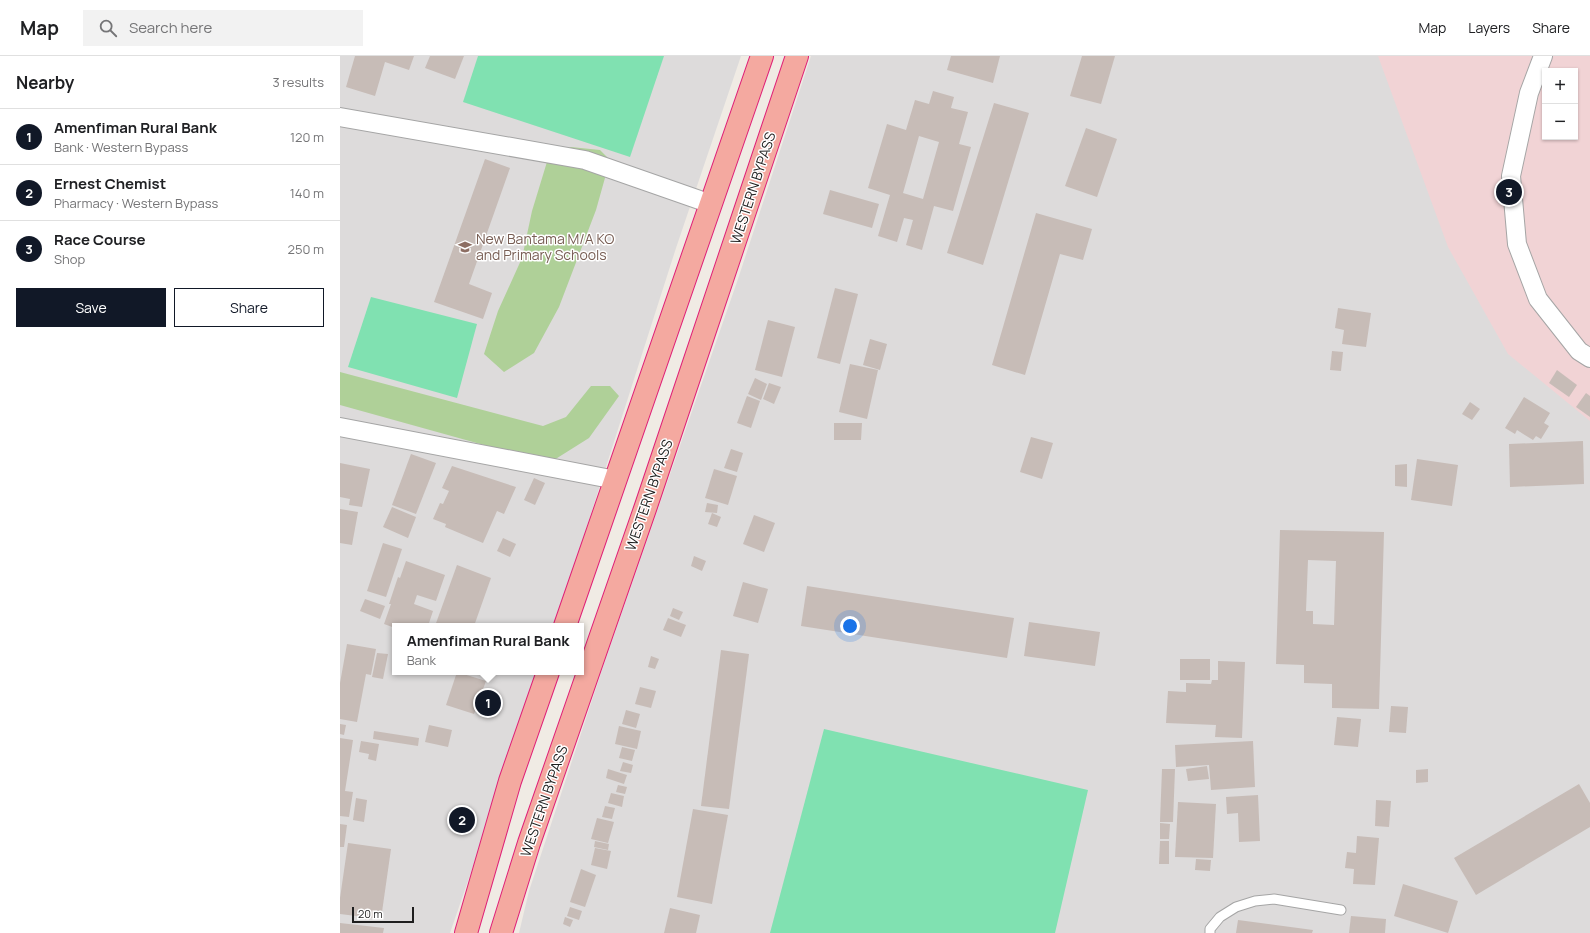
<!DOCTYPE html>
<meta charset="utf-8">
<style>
:root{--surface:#fff;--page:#f2f2f2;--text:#202124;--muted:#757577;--line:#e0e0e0;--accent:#111827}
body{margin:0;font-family:Manrope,sans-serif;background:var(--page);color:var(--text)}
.controls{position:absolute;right:12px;top:12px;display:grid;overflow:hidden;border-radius:0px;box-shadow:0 1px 3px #0004}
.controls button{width:36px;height:36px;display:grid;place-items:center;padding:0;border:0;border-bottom:1px solid var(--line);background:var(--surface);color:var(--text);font:20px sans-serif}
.scale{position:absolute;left:12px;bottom:10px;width:62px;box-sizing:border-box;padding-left:4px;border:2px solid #1e1e1e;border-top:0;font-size:11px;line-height:14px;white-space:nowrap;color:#1e1e1e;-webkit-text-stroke:3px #fff;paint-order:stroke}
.you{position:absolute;left:510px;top:570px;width:14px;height:14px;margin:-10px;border:3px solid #fff;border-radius:50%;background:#1a73e8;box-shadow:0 0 0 6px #1a73e833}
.badge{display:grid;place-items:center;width:26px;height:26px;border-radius:50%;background:var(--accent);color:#fff;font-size:13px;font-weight:700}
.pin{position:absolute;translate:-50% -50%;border:2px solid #fff;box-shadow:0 1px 4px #0006}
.popup{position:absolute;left:52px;top:567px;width:192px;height:52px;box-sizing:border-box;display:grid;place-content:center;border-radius:0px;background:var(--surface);filter:drop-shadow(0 1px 3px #0005);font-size:13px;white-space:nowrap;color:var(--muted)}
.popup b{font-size:15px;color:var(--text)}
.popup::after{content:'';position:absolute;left:50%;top:100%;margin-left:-8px;border:8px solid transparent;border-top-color:var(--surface)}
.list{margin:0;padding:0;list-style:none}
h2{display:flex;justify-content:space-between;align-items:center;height:52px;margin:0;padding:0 16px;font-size:17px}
h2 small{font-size:13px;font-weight:400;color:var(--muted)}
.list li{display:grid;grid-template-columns:26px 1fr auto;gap:12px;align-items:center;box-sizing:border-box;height:56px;padding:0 16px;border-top:1px solid var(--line)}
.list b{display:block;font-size:15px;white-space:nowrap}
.list p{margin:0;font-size:13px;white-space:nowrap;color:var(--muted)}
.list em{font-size:13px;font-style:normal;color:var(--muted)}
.actions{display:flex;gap:8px;padding:12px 16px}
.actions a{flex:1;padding:9px 0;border:1px solid var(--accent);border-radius:0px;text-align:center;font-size:14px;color:var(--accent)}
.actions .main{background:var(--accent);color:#fff}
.icon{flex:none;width:22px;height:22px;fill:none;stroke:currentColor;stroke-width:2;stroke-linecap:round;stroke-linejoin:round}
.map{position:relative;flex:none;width:1250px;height:877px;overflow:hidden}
header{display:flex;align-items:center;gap:24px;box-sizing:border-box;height:56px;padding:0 20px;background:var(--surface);border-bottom:1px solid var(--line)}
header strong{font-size:19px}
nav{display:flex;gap:22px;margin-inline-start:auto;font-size:14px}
.search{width:280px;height:36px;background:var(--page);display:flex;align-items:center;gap:10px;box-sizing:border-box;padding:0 14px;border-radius:0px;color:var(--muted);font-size:15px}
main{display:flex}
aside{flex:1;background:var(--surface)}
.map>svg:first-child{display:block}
.residential{fill:#dddbdb;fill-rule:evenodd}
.commercial{fill:#f1d3d5;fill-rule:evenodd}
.forest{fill:#afd098}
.pitch{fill:#80e1b1}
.building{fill:#c7bcb7;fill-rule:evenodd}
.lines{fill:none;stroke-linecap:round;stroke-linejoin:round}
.service-casing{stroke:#a5a5a5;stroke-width:11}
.minor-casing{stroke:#a5a5a5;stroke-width:20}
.trunk-casing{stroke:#df2077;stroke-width:24}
.service{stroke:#fff;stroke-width:9}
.minor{stroke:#fff;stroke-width:18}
.trunk{stroke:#f4a9a0;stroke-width:22}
.labels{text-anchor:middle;stroke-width:3;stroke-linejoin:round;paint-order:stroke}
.street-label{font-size:14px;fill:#1e1e1e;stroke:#fff}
.education-label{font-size:14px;fill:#785e54;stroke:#fff;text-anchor:start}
</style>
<header>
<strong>Map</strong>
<div class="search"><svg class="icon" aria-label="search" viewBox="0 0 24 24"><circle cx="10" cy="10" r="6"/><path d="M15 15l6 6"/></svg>Search here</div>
<nav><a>Map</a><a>Layers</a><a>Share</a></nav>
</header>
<main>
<aside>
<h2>Nearby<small>3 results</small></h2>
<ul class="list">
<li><span class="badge">1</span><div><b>Amenfiman Rural Bank</b><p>Bank · Western Bypass</p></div><em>120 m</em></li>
<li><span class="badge">2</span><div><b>Ernest Chemist</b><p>Pharmacy · Western Bypass</p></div><em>140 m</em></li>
<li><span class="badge">3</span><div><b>Race Course</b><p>Shop</p></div><em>250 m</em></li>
</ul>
<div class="actions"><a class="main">Save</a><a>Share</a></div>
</aside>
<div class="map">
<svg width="1250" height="877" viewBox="0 0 1250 877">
<rect width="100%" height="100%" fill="#f0ebe4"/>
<g class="residential">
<polygon points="0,0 401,0 336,192 215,570 55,570 55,616 200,616 110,877 0,877"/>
<path d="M471,0H1250V877H179L189,835L264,608L398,223ZM1205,15H1235V81H1205Z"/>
</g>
<path class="commercial" d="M1038,0H1250V365L1168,298L1108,191ZM1205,15H1235V81H1205Z"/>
<g class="forest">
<polygon points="231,91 260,94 270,104 256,154 219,251 194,297 164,316 144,298 158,255 182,202 192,155 210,96"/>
<polygon points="0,316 203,370 226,361 251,330 270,330 279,340 249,382 214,404 173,397 0,349"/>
</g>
<g class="pitch">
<polygon points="138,0 324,0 290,101 123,46"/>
<polygon points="31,241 137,268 117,342 8,311"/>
<polygon points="484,673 748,734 715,877 430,877"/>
</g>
<g class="building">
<polygon points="15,0 74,0 69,14 45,6 35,40 6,31"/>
<polygon points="90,0 124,0 115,23 85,12"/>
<polygon points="611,0 660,0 653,27 607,14"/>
<polygon points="742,0 775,0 761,48 730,40"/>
<path d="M593,35L614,41L611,52L628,56L619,88L631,91L613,155L594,150L582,194L566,189L573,164L564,162L557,186L538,180L550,139L528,132L547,68L566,74L575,44L589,48ZM579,80L599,86L583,143L563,137Z"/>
<polygon points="654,47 689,57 643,209 607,197"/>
<polygon points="746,72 777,83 757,141 725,130"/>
<polygon points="145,103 170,112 129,228 152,237 143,263 94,246"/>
<polygon points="490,134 539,148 532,172 483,158"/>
<polygon points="696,157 752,173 743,204 720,198 685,319 652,309"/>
<polygon points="495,232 518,238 500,308 477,302"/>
<polygon points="998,252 1031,257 1026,291 1002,288 1004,274 995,272"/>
<polygon points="428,264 455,271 442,321 415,314"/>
<polygon points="530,283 547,288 540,314 523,309"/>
<polygon points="992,295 1003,296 1001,315 990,314"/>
<polygon points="510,308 538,314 527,363 499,356"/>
<polygon points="1217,314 1237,329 1229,341 1209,327"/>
<polygon points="415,322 427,328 421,344 408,338"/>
<polygon points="429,327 441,331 434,348 423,343"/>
<polygon points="1246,337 1250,340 1250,361 1236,351"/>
<polygon points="407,340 420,345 411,372 397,367"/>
<polygon points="1184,341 1210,357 1204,367 1209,370 1201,383 1196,380 1193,384 1177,374 1175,378 1165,372"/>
<polygon points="1130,346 1140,353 1132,364 1122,358"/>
<polygon points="494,367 522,367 521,384 494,384"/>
<polygon points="691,381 713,387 702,423 680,416"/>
<polygon points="1243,385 1244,428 1170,431 1169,388"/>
<polygon points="391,393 403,397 397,416 384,412"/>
<polygon points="71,398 96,407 76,458 52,449"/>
<polygon points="1077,403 1118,409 1112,450 1071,444"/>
<polygon points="0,407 30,413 22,451 9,449 10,443 0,441"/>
<polygon points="1067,408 1067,431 1055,430 1055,409"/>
<polygon points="112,410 176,431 164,458 157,455 143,487 105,471 106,468 93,463 100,447 103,448 109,435 102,432"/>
<polygon points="374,413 397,420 388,449 365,442"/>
<polygon points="194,422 205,427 195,449 184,444"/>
<polygon points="367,447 378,449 377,457 365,456"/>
<polygon points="52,451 76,461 68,482 43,471"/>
<polygon points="0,453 18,456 12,489 0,487"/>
<polygon points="372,457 381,461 377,471 368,468"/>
<polygon points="414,459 435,467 424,496 403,488"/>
<path d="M940,474L1044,476L1039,653L992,652V628L964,627V609L936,608ZM968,504L996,505L994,569L973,568V555H966Z"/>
<polygon points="163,482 176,488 170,501 157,495"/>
<polygon points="43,487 62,493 46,541 27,535"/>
<polygon points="354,500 366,505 362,515 351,510"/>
<polygon points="66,505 105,519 96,545 77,539 74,548 93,555 88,570 55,570 55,572 44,568 51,548 49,548 58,521 60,522"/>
<polygon points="117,509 151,522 134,570 95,570"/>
<polygon points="403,526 428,533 418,567 393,560"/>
<polygon points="467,530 674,562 667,602 461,570"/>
<polygon points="25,543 45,550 40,563 20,555"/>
<polygon points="333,552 343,556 339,564 330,560"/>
<polygon points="328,562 346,569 341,581 323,574"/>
<polygon points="689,566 760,576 755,610 684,600"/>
<polygon points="7,588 36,593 31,619 26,618 17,666 0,663 0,627"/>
<polygon points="381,594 409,598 389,753 361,750"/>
<polygon points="37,597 48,598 43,623 32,621"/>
<polygon points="311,600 319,603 315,613 308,611"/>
<rect x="840" y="603" width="30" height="21"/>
<polygon points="878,605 905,606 902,682 875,681 876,669 826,667 828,635 846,636 846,627 871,628 872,624 878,624"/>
<polygon points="117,616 146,625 134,658 106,649"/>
<polygon points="300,631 316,635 311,652 295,648"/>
<polygon points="1051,650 1068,651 1066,677 1049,676"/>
<polygon points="286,654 300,658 296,672 282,668"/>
<polygon points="997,661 1021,663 1018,691 994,689"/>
<polygon points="0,668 6,669 4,679 0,678"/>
<polygon points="89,669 112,674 108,691 85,686"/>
<polygon points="279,670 301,675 297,693 275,688"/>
<polygon points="34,675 79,682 78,690 33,683"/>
<polygon points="0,682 13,684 5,735 13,736 9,761 0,760"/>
<polygon points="21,685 39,688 36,705 28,703 29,698 19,696"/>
<polygon points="913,685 915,731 871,734 869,709 836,711 835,689"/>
<polygon points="282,691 295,694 292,705 279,702"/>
<polygon points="283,706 293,709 291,717 280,715"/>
<polygon points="867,710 869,723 848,725 846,713"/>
<polygon points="268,713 287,719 284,728 266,722"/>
<polygon points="822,713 835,713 833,766 820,766"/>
<polygon points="1088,713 1088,726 1076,727 1076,714"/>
<polygon points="1239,728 1250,747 1250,771 1136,839 1114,802"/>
<polygon points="278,729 287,731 285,738 276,736"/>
<polygon points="271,737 284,740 282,751 268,747"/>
<polygon points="918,739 920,785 899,786 898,757 887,758 886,741"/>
<polygon points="16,742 27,744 24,766 13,764"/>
<polygon points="1036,744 1051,745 1049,771 1035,770"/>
<polygon points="838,746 876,748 873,802 835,801"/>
<polygon points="265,750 275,752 272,763 262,761"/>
<polygon points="353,753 388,759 372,848 337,841"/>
<polygon points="257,762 274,766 268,787 251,783"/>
<polygon points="820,767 830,768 829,783 820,783"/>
<polygon points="0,768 7,769 4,791 0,791"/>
<polygon points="1017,780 1039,782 1035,829 1013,828 1014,813 1005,812 1007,796 1016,797"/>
<polygon points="255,785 269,788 268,794 254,791"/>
<polygon points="820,785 829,785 829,808 819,808"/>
<polygon points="8,787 51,793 41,863 0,858 0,842"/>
<polygon points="255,792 271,795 267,813 251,809"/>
<polygon points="856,803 871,804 870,815 855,814"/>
<polygon points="241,813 256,819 245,851 230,846"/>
<polygon points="1063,828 1118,845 1108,877 1054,860"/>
<polygon points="230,851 242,855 239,864 227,860"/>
<polygon points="330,852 360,859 356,877 324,877"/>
<polygon points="1011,860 1046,863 1045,877 1009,877"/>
<polygon points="225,861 233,864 230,871 223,868"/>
<polygon points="898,864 973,874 972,877 896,877"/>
<polygon points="0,867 44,872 43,877 0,877"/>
</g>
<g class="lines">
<g class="service-casing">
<polyline id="service" points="870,877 870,873 880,861 896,851 915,845 934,843 1001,854"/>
</g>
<g class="minor-casing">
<g id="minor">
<polyline points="1203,0 1189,37 1171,120 1177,188 1198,243 1239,295 1250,302"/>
<polyline points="0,61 245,104 371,148"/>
<polyline points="0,371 276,424"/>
</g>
</g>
<g class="trunk-casing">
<g id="trunk">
<polyline points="225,570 422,0"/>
<polyline points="126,877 170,725 208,616"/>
<polyline points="161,877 189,787 306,450 457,0"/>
</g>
</g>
<use href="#service" class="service"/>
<use href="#minor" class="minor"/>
<use href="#trunk" class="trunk"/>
</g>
<defs>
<g id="school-bare" transform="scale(1.08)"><path d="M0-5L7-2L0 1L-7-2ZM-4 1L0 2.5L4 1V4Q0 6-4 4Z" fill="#8d6e63" stroke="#fff" stroke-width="2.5" paint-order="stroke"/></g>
</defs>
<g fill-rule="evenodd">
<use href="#school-bare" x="125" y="191"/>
</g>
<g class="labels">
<g class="street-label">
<text transform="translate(413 132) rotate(-72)" y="5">WESTERN BYPASS</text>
<text transform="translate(309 439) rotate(-71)" y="5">WESTERN BYPASS</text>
<text transform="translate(204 745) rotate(-71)" y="5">WESTERN BYPASS</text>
</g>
<g class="education-label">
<text x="136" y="188">New Bantama M/A KO<tspan x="136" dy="16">and Primary Schools</tspan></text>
</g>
</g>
</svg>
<div class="controls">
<button>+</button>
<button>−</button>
</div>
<div class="scale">20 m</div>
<div class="you"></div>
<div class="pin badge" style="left:148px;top:647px">1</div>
<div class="popup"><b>Amenfiman Rural Bank</b>Bank</div>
<div class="pin badge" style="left:122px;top:764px">2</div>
<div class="pin badge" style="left:1169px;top:136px">3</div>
</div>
</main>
